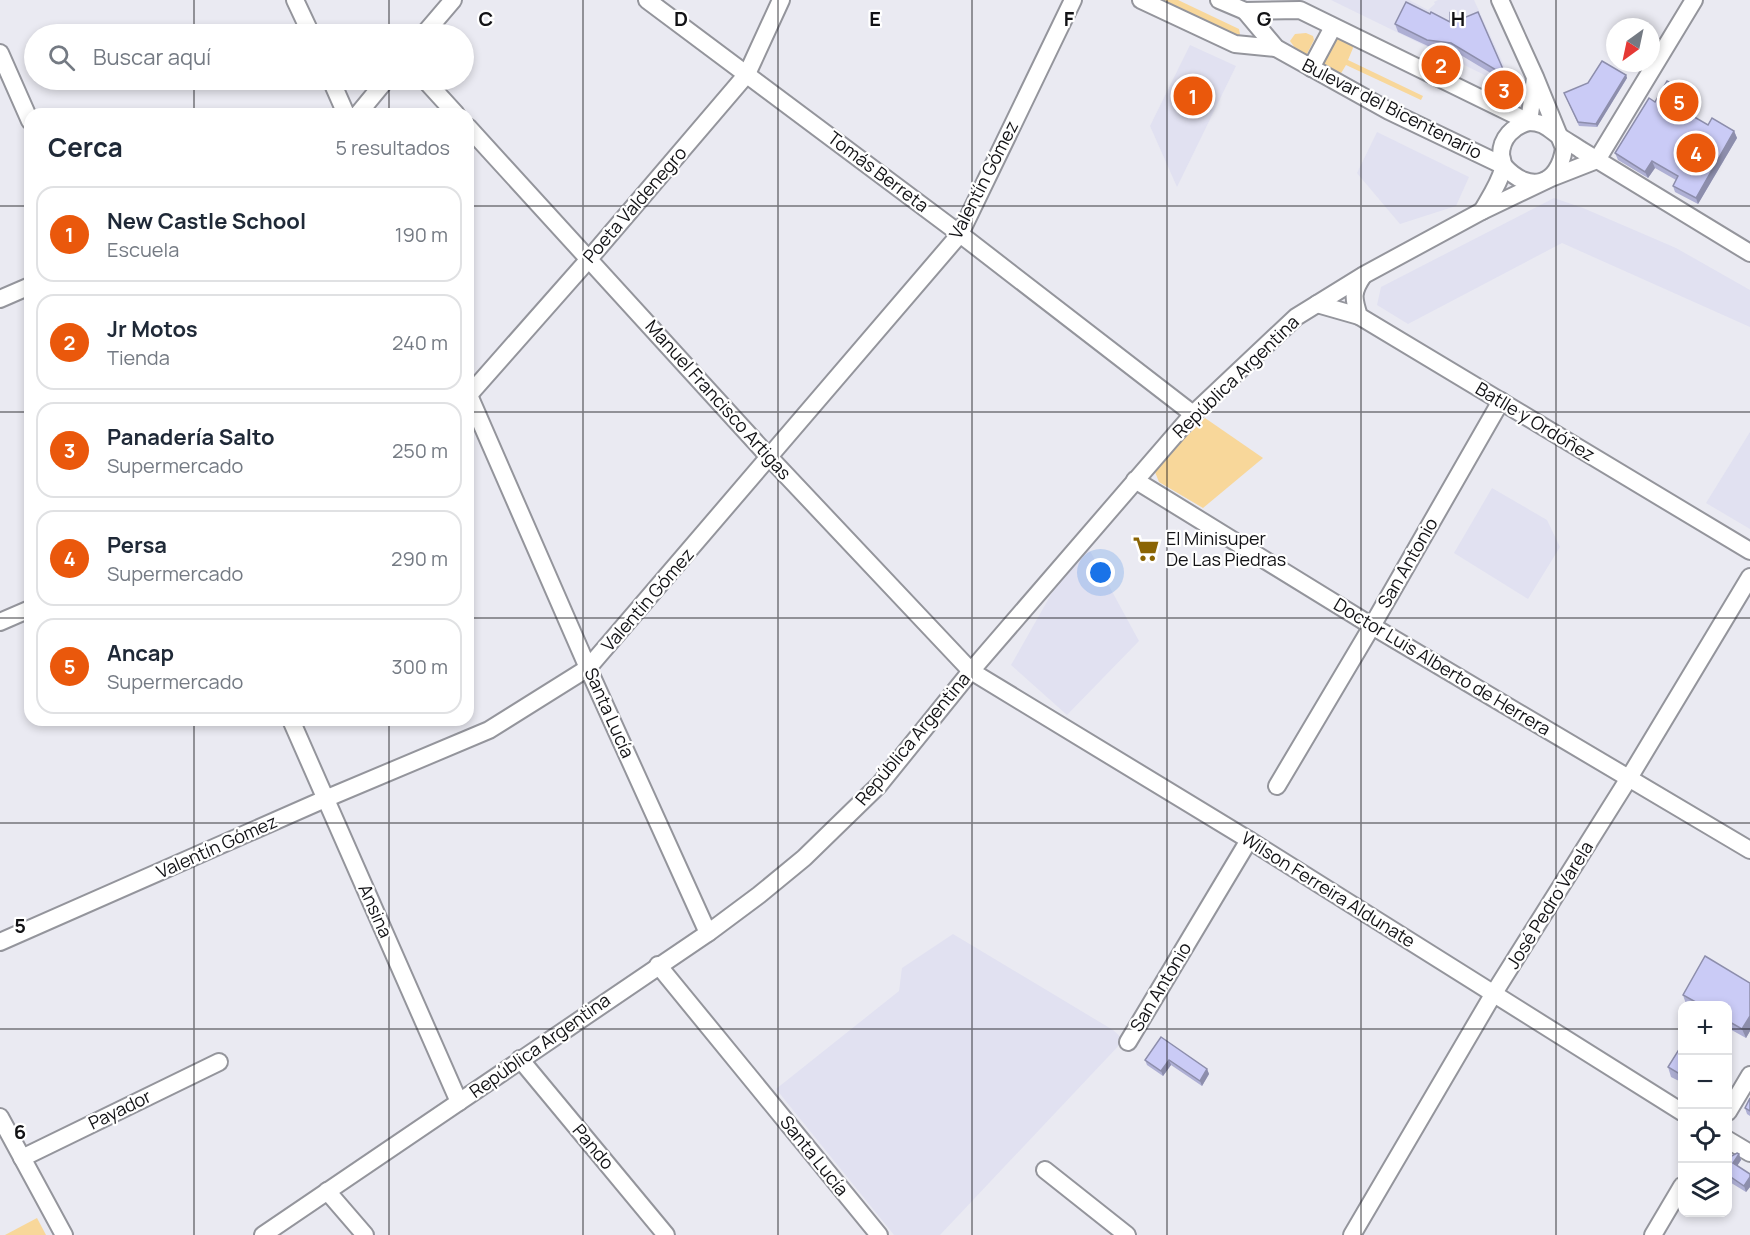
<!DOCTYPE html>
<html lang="es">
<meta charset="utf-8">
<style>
:root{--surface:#fff;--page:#f6f6f7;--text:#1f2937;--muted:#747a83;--line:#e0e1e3;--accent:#ea580c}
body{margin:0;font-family:Manrope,sans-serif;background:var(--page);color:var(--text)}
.controls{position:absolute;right:18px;bottom:18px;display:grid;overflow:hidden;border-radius:12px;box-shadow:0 3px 9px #0003}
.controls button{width:54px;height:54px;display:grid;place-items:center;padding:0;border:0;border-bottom:2px solid var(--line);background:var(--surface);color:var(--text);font:30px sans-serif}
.compass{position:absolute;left:1606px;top:18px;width:54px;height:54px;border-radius:50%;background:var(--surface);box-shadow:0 3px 9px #0003;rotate:213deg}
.you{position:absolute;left:1101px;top:573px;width:21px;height:21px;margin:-15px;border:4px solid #fff;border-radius:50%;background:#1a73e8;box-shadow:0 0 0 9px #1a73e833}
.badge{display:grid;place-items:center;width:39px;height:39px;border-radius:50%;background:var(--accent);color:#fff;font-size:20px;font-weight:700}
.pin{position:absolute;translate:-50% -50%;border:3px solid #fff;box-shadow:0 2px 6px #0006}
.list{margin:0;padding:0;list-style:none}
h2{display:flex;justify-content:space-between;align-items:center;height:78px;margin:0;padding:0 24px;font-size:26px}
h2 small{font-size:20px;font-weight:400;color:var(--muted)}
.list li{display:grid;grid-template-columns:39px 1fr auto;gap:18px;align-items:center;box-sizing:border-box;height:96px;margin:0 12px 12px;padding:0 12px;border:2px solid var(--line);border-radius:18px}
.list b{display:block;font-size:22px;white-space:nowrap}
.list p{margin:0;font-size:20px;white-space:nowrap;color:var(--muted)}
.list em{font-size:20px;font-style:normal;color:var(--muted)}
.icon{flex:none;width:33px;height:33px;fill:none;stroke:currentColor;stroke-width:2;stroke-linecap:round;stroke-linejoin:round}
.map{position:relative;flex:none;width:1750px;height:1235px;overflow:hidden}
.search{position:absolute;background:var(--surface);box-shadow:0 3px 9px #0003;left:24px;top:24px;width:450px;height:66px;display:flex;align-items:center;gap:15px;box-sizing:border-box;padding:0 21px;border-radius:33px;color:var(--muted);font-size:22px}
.panel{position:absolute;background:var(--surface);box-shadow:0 3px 9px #0003;left:24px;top:108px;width:450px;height:618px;border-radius:18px}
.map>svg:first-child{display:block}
.built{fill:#e1e1f1}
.green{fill:#f8d79a}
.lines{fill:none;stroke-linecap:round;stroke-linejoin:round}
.minor-casing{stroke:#94959c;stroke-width:20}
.minor{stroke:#fff;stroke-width:16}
.wall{fill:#aeafd4}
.shaded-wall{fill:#8d8eac}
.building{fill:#cacbf6;stroke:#8d8eac;stroke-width:1.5}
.grid{fill:none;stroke:#121215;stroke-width:1.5;stroke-opacity:0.55}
.labels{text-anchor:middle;stroke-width:4.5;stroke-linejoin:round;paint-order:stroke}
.street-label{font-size:18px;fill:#121215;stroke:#fff}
.poi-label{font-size:18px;fill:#121215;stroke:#fff;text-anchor:start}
.grid-label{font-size:20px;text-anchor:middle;font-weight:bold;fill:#121215;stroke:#fff;stroke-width:4.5;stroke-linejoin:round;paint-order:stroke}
</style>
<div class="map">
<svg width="1750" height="1235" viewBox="0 0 1750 1235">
<rect width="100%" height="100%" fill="#eaeaf2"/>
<g class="built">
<polygon points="1331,0 1409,0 1428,10 1435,4 1434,2 1438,0 1474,0 1508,74 1507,81 1501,83"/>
<polygon points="1190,45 1236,66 1177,187 1150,126"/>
<polygon points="1377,132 1469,177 1456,206 1400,224 1357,173"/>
<polygon points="1554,198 1583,208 1676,248 1750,290 1750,327 1562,243 1408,324 1377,305 1381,287"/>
<polygon points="1750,432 1750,529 1706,503"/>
<polygon points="1492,488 1547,520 1560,547 1528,599 1454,553"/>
<polygon points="1083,538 1139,641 1067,715 1011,665"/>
<polygon points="953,934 1113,1030 1124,1040 940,1235 894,1235 776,1089 899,991 902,968"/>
</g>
<g class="green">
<polygon points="1159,0 1178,0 1239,29 1240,34 1238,37"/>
<polygon points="1306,33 1313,36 1314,40 1307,54 1303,55 1298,52 1290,41 1295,34"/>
<polygon points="1336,37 1352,43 1353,48 1348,60 1423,96 1421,100 1346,65 1340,75 1321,64"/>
<polygon points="1205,418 1263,458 1203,508 1159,482 1155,472 1159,464"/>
<polygon points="37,1218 46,1235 5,1235"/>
</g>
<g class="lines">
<g class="minor-casing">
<g id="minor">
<polyline points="295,0 311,34"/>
<polyline points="647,0 960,234 1193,414"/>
<polyline points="1141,0 1235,44 1276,48"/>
<path d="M1219,0L1245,11L1300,10L1529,122C1543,122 1548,128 1559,136C1566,141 1574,145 1581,150L1750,253"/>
<path d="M1245,11L1276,48L1389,111L1504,166C1529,194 1559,186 1564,148L1535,77L1500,0"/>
<polyline points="424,34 453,0"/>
<polyline points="0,53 30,121"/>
<polyline points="1311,68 1333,27"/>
<polyline points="331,80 346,114"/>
<polyline points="425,80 456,114"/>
<polyline points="358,114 386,80"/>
<polyline points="1529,122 1535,78"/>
<polyline points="468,127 770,458 971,671 1249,840 1682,1112"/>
<path d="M1482,211C1490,197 1499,184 1503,169C1504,164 1502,160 1501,155C1501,138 1513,126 1529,122"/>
<path d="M1363,276C1352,292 1353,298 1359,316L1750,551"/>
<polyline points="0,299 30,286"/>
<polyline points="1317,304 1359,316"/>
<polyline points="468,393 588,668 708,933"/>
<polyline points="468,396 589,259 747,74 781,0"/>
<polyline points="1135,480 1372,626 1750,850"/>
<polyline points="0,622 30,609"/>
<polyline points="291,720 459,1102"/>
<polyline points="1277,786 1372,626 1501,401"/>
<polyline points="0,942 325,799 489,730 588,668 960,234 1073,0"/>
<polyline points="658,965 879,1235"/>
<polyline points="1128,1042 1249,840"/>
<polyline points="520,1059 666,1235"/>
<polyline points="1728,1112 1750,1075"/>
<polyline points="0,1117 64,1235"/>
<polyline points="1728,1140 1750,1153"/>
<polyline points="22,1158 219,1062"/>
<polyline points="1045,1170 1127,1235"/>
<polyline points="327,1191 365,1235"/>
<polyline points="263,1235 708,933 759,895 804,858 879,785 971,671 1193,414 1296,317 1364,275 1482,211 1551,178 1597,160 1694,0"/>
<polyline points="1352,1235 1494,993 1629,778 1750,577"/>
<polyline points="1653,1235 1682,1186"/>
</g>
</g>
<use href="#minor" class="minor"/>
</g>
<g class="wall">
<polygon points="1430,14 1506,76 1509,84 1454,51 1430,47 1398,32 1395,24"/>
<polygon points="1626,75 1627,78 1597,127 1579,126 1564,93"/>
<polygon points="1655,102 1696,104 1689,114 1708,125 1734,131 1737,138 1698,204 1675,192 1673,186 1676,180 1655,168 1648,178 1618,160 1615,153"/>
<polygon points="1750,983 1750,1031 1746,1038 1728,1028 1728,1005 1688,1005 1686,1004 1683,995"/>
<polygon points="1161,1037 1207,1069 1209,1074 1202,1086 1171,1065 1163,1076 1147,1065 1145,1060"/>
<polygon points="1683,1043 1683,1083 1671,1077 1668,1067"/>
<polygon points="1750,1098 1750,1116 1747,1114 1745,1108"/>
<polygon points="1739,1154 1741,1160 1737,1166 1750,1174 1750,1187 1746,1192 1728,1181 1728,1158"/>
</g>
<g class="shaded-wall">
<polygon points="1626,75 1627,78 1597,127 1596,124"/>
<polygon points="1694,97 1696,104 1687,117 1684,111"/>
<polygon points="1734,131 1737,138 1698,204 1696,198"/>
<polygon points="1652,161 1655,168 1648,178 1645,172"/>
<polygon points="1750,1016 1750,1031 1746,1038 1742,1029"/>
<polygon points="1169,1060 1171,1065 1163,1076 1161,1071"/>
<polygon points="1207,1069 1209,1074 1202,1086 1200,1081"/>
<polygon points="1739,1154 1741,1160 1735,1169 1733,1163"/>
<polygon points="1750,1177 1750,1187 1746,1192 1744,1186"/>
</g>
<g class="building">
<polygon points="1406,2 1430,14 1431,12 1450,22 1450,13 1459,20 1478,12 1506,76 1451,43 1427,40 1395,24"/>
<polygon points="1602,61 1626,75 1596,124 1578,122 1564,93 1588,83"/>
<polygon points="1667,81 1694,97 1684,111 1708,125 1712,118 1734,131 1696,198 1673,186 1678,176 1652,161 1645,172 1615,153 1649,98 1655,102"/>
<polygon points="1705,956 1750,983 1750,1016 1742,1029 1728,1021 1728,1005 1701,1005 1683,995"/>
<polygon points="1161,1037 1207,1069 1200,1081 1169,1060 1161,1071 1145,1060"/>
<polygon points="1683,1043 1683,1076 1668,1067"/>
<polygon points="1750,1098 1750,1111 1745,1108"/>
<polygon points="1737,1153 1739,1154 1733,1163 1750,1174 1750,1177 1744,1186 1728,1175 1728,1158"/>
</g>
<path class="grid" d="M194,0V34M389,0V34M583,0V1235M778,0V1235M972,0V1235M1167,0V1235M1361,0V1235M1556,0V1235M194,80V114M389,80V114M0,206H30M468,206H1750M0,412H30M468,412H1750M0,618H30M468,618H1750M194,720V1235M389,720V1235M0,823H1750M0,1029H1682M1728,1029H1750"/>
<defs>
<g id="supermarket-bare" transform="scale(2.07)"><path d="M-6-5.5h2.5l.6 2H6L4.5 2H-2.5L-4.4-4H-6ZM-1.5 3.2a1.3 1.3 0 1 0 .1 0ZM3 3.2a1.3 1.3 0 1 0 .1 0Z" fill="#8b6504" stroke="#fff" stroke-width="2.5" paint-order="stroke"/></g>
</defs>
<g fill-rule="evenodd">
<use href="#supermarket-bare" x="1146" y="549"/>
</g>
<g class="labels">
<g class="street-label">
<text transform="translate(1392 109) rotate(27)" y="6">Bulevar del Bicentenario</text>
<text transform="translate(878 172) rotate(37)" y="6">Tomás Berreta</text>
<text transform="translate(984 180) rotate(-63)" y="6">Valentín Gómez</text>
<text transform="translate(635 205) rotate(-49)" y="6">Poeta Valdenegro</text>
<text transform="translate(1236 377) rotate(-44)" y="6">República Argentina</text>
<text transform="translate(718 400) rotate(48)" y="6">Manuel Francisco Artigas</text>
<text transform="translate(1535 422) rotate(31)" y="6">Batlle y Ordóñez</text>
<text transform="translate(1408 563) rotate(-60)" y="6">San Antonio</text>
<text transform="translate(648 600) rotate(-49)" y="6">Valentín Gómez</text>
<text transform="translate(1442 667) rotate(31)" y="6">Doctor Luis Alberto de Herrera</text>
<text transform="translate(609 713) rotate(66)" y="6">Santa Lucía</text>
<text transform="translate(913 739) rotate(-50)" y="6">República Argentina</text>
<text transform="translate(217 847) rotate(-24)" y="6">Valentín Gómez</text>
<text transform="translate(1328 890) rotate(32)" y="6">Wilson Ferreira Aldunate</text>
<text transform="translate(1550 905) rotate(-58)" y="6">José Pedro Varela</text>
<text transform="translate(375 911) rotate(66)" y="6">Ansina</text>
<text transform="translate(1161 987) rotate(-59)" y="6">San Antonio</text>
<text transform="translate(540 1046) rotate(-35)" y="6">República Argentina</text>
<text transform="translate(120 1110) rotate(-26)" y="6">Payador</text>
<text transform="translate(593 1147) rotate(50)" y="6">Pando</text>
<text transform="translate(814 1156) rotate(51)" y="6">Santa Lucía</text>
</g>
<g class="poi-label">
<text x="1166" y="545">El Minisuper<tspan x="1166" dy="21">De Las Piedras</tspan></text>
</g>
</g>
<g class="grid-label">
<text x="486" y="26">C</text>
<text x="681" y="26">D</text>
<text x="875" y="26">E</text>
<text x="1069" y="26">F</text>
<text x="1264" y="26">G</text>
<text x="1458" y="26">H</text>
<text x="20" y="933">5</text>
<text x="20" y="1139">6</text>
</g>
</svg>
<div class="controls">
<button>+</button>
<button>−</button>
<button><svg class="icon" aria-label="locate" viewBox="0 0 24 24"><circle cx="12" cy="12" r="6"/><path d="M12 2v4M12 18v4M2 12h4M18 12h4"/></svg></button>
<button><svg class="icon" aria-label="layers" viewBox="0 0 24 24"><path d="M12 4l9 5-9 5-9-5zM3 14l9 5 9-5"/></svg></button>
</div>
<svg class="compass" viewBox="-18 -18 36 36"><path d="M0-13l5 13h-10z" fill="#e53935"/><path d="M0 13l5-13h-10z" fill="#747a83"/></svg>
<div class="you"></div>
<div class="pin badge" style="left:1193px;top:96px">1</div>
<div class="pin badge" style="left:1441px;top:65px">2</div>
<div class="pin badge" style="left:1504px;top:90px">3</div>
<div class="pin badge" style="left:1696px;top:153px">4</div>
<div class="pin badge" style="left:1679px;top:102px">5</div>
<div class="search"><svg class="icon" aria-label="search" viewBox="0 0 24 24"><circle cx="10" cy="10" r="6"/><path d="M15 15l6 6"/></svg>Buscar aquí</div>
<section class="panel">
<h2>Cerca<small>5 resultados</small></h2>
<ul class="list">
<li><span class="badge">1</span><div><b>New Castle School</b><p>Escuela</p></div><em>190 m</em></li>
<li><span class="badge">2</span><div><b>Jr Motos</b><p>Tienda</p></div><em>240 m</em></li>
<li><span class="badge">3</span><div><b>Panadería Salto</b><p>Supermercado</p></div><em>250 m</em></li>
<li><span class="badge">4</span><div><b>Persa</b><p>Supermercado</p></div><em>290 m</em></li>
<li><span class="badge">5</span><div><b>Ancap</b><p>Supermercado</p></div><em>300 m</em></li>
</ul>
</section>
</div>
